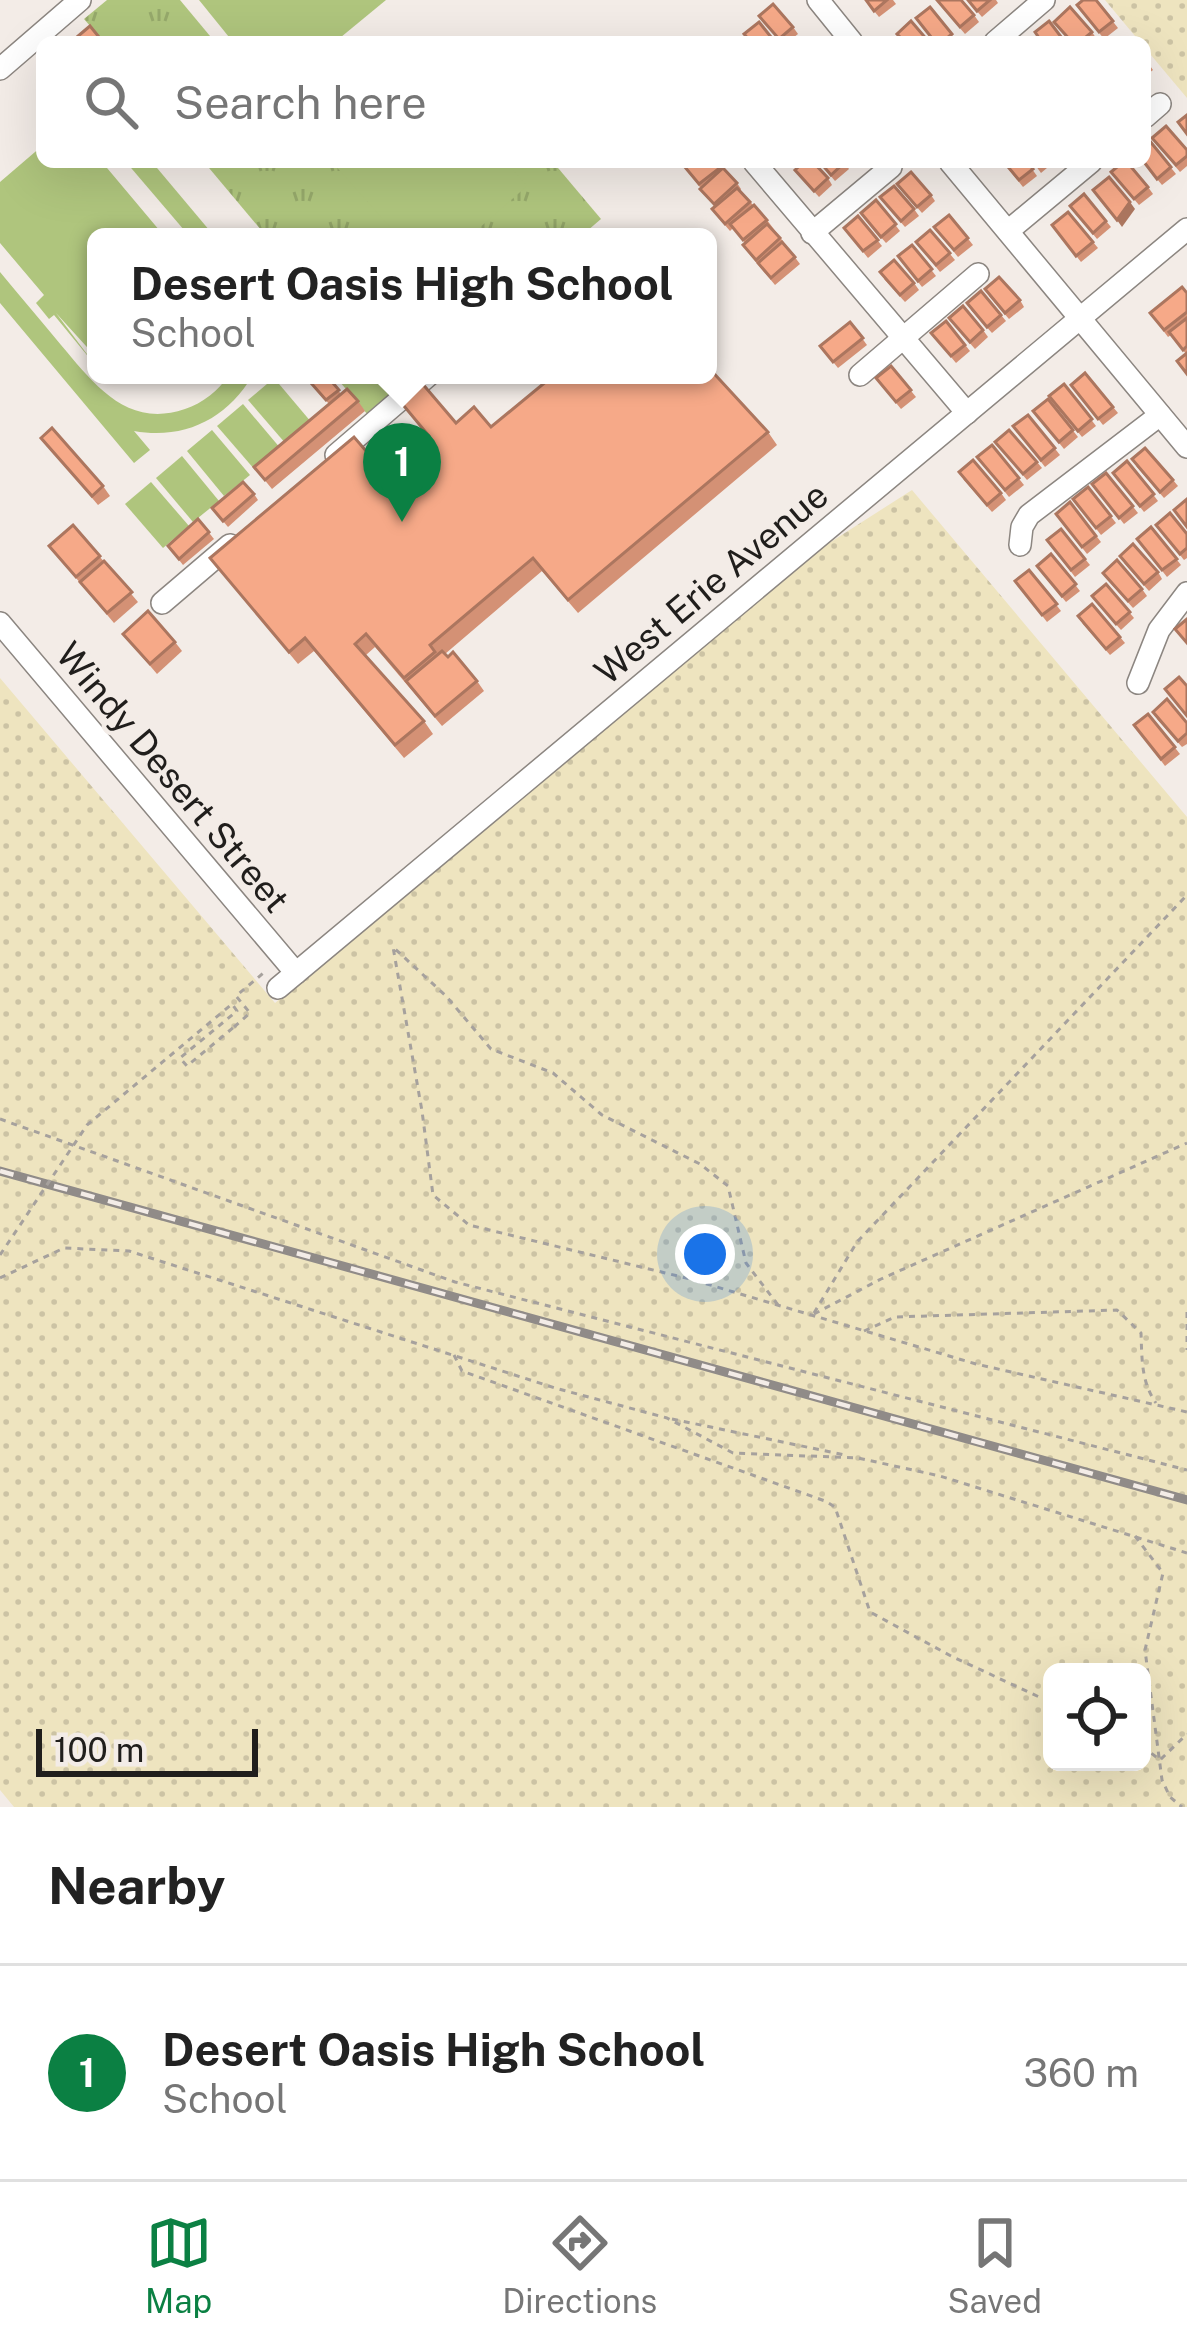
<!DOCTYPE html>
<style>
:root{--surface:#fff;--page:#f2f2f2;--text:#222;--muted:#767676;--line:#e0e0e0;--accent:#0b8043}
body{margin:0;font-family:"Public Sans",sans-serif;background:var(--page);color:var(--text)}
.controls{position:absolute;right:36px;bottom:36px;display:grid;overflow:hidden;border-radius:18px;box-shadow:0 12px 48px #0002}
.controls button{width:108px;height:108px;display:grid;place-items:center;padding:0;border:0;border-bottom:3px solid var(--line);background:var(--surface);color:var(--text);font:60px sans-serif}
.scale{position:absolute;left:36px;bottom:30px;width:222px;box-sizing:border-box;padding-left:12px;border:6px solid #201e1c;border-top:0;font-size:33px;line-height:42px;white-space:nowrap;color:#201e1c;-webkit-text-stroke:9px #f3ece7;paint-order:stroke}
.you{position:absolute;left:705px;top:1254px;width:42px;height:42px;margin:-30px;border:9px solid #fff;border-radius:50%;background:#1a73e8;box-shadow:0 0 0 18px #1a73e833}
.badge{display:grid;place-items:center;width:78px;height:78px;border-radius:50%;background:var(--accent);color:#fff;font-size:39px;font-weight:700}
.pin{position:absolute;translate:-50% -99px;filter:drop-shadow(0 3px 6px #0008)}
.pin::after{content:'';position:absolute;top:63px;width:42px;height:36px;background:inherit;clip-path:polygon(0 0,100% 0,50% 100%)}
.popup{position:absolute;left:87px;top:228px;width:630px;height:156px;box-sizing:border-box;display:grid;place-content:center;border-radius:18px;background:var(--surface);filter:drop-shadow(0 3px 9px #0005);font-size:39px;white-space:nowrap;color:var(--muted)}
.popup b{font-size:45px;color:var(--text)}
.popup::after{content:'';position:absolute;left:50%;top:100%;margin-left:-24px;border:24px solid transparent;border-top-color:var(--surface)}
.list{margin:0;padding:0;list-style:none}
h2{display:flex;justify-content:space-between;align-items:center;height:156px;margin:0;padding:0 48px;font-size:51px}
h2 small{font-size:39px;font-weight:400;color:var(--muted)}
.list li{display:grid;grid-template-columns:78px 1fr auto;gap:36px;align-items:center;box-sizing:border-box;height:216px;padding:0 48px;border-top:3px solid var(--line)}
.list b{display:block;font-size:45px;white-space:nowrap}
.list p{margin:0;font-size:39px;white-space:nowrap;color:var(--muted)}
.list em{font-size:39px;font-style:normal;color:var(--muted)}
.icon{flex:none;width:66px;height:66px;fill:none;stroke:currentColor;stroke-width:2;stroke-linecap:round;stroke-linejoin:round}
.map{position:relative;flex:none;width:1187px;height:1807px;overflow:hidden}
.search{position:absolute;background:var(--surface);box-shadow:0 12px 48px #0002;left:36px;right:36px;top:36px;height:132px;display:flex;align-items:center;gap:30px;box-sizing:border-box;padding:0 42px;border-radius:18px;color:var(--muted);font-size:45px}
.sheet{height:372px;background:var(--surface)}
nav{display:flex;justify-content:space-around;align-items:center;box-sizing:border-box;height:168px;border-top:3px solid var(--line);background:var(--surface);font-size:33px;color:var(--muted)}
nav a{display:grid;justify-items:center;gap:6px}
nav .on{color:var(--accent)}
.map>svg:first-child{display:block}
.grass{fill:url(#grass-tufts)}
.sand{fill:url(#sand-dots);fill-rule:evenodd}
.park{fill:#afc57d}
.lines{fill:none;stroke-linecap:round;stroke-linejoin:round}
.minor-casing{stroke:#8c8681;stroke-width:24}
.path{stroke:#a6a19d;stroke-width:3;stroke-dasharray:6 6;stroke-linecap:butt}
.minor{stroke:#fff;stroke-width:21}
.rail-casing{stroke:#908b88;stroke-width:9}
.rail{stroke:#f3ece7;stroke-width:4.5;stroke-dasharray:14;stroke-linecap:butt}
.path-bridge{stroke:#a6a19d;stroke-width:3;stroke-dasharray:6 6;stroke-linecap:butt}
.wall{fill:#d49175}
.shaded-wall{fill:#ac765f}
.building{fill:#f6a988;stroke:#ac765f;stroke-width:3}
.labels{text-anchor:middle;stroke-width:9;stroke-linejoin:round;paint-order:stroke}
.street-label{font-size:36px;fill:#201e1c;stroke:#f3ece7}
</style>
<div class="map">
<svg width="1187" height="1807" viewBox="0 0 1187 1807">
<defs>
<pattern id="grass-tufts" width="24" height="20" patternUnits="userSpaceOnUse" patternTransform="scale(3)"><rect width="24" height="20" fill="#afc57d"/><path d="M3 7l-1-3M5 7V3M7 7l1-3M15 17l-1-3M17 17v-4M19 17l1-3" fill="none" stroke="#96a96b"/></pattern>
<pattern id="sand-dots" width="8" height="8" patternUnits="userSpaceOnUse" patternTransform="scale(3)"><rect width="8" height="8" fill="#eee4bf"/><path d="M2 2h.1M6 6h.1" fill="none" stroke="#ccc3a4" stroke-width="1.8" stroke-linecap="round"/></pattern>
</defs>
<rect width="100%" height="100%" fill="#f3ece7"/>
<g class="grass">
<polygon points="107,0 180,0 215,42 104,42 84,19"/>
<polygon points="204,162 553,162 601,219 580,237 267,237"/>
<polygon points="334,375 415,375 368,415"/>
</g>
<g class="sand">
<polygon points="1105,0 1187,0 1187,98 1145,48 1145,42 1140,42"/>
<path d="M912,490L1187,817V1807H14L0,1790V678L275,1003L801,561ZM1052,1672H1142V1762H1052Z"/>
</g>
<g class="park">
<polygon points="199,0 386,0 335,42 233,42"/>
<polygon points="42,146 42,162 102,162 165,237 96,237 96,357 56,313 96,366 54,315 49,319 36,303 44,295 0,243 0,182"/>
<polygon points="126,162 152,162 215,237 190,237"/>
<polygon points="332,162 506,162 527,186 469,237 399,237"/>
<path d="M0,272C20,296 41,321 61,345C94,384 127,429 185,409C203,403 218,391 229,375L252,376C227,419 184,440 134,431L150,450L134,463L0,303Z"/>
<polygon points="274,378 312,423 286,444 248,400"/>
<polygon points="243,404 281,449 255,470 217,426"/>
<polygon points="212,430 250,475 224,496 187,451"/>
<polygon points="182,456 219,501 193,522 156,478"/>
<polygon points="151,482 189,526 163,548 125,504"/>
</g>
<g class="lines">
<g class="minor-casing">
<g id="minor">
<polyline points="818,0 852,42"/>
<polyline points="995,42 1044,0"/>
<polyline points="0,69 80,0"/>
<polyline points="1145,117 1160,104"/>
<polyline points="754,162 967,413"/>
<polyline points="950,162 1187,447"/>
<polyline points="1008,231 1091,162"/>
<polyline points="812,233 891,167"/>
<polyline points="860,375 978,274"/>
<polyline points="336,455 429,375"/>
<polyline points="1020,545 1022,527 1029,515 1160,415"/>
<polyline points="162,603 230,545"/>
<polyline points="0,623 296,973"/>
<polyline points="1138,683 1159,630 1187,593"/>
<polyline points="278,988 1187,229"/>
</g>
</g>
<g class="path">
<polyline points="234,1027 250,1013 236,996 267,970"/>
<polyline points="0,1119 455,1282 1187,1470"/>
<polyline points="0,1278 64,1248 129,1251 555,1388 667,1418 733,1453 858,1458 940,1476 1187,1553"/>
<polyline points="778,1305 746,1263 728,1186 700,1164 602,1115 553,1073 491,1049 446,996 393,947 422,1111 433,1195 469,1225 690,1279 976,1364 1187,1412"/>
<polyline points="1187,1312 1187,1350"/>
<polyline points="814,1313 857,1242 1187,895"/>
<polyline points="814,1314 881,1279 1187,1143"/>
<path d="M864,1331L895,1317L1117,1310L1141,1333C1142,1358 1141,1382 1156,1403"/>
<polyline points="454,1355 462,1371 825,1501 835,1507 870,1612 951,1656 1052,1703"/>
<polyline points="672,1419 845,1455"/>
<polyline points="1135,1536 1163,1573 1145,1650 1162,1780 1170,1797 1182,1807"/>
<polyline points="1142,1746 1160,1760 1187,1734"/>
</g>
<use href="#minor" class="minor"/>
<g class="rail-casing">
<polyline id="rail" points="0,1171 1187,1500"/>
</g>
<use href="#rail" class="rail"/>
<polyline class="path-bridge" points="0,1255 87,1125 232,1004 237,1011 180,1058 187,1066 234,1027"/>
</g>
<g class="wall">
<polygon points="865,0 893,0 896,4 879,17"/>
<polygon points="967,0 996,0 998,3 982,17"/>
<polygon points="1096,0 1118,28 1104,39 1077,5"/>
<polygon points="941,6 974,15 979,22 965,34"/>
<polygon points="930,7 956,40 955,42 934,42"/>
<polygon points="764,22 793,27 798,34 788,42 780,42"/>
<polygon points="1092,32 1096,38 1092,42 1071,42"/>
<polygon points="1145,59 1153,70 1145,76"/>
<polygon points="1149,140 1176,174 1162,185 1143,162"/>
<polygon points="1157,145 1187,150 1187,166 1180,172"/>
<polygon points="717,162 737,183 741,189 740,191 767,220 800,264 775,285 747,251 745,243 733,228 730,231 717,216 712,209 715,207 684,166"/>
<polygon points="819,162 844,162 849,169 835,181"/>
<polygon points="1003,162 1027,162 1037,176 1023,187"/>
<polygon points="1033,162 1054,162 1041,173"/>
<polygon points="795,170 828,178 832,185 819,197"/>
<polygon points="1116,178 1148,187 1153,194 1139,205"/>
<polygon points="902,190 931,195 935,201 922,213"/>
<polygon points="1084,194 1111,227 1097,239 1070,206"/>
<polygon points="876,200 900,231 886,243 865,219"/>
<polygon points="885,204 914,209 919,216 905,227"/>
<polygon points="1068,212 1098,248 1081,262 1052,225"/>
<polygon points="949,215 973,245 958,257 934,227"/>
<polygon points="858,216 882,246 868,258 844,228"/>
<polygon points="930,230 955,260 940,272 916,242"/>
<polygon points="912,245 936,276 922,287 898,256"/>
<polygon points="884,279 914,283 919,290 905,302"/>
<polygon points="1187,293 1187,374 1186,354 1171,335 1168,337 1150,313"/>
<polygon points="989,296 1020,300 1024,307 1009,319"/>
<polygon points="971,310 1001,315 1006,321 992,333"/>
<polygon points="946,321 970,351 956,363 931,333"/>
<polygon points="850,322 867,345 838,368 820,346"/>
<polygon points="954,325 983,330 988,337 975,349"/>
<polygon points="891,366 916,397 901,409 876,378"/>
<polygon points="1085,373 1118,413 1103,425 1071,385"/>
<polygon points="303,375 326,375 341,394 358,401 365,411 272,489 254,467 329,404"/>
<polygon points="1064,384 1096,426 1082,437 1049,396"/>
<polygon points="1048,399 1078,437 1064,449 1033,411"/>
<polygon points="399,400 456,423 491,427 768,432 777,445 578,613 542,571 445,654 477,681 484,691 442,726 375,647 366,655 424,721 433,734 404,758 314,651 298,664 210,558 385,473 428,437"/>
<polygon points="1028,415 1060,455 1045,467 1013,426"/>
<polygon points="41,438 103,486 110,496 98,505"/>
<polygon points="992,445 1024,485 1009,497 977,457"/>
<polygon points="1000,448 1037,462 1042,468 1027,480"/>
<polygon points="1127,461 1158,501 1144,512 1113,473"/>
<polygon points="1136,466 1173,480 1178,486 1164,498"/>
<polygon points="1106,473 1138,513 1124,524 1092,484"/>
<polygon points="963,479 1001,493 1006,500 992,512"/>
<polygon points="1088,487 1116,523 1101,535 1073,499"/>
<polygon points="254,494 258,500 228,527 212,508"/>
<polygon points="1070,502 1101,542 1087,554 1056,514"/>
<polygon points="198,519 214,539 183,565 168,546"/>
<polygon points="73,525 138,602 114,623 49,546"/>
<polygon points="1156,525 1187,534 1187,558 1184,560"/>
<polygon points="1151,527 1181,565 1167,577 1137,539"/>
<polygon points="1061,529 1090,565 1075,577 1047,540"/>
<polygon points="1051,554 1080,591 1066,602 1037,566"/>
<polygon points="1124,563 1158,572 1162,579 1149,591"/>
<polygon points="1029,570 1061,611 1047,622 1015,581"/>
<polygon points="1107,579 1142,589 1147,596 1133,608"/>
<polygon points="1106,584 1134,618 1121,630 1097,603"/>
<polygon points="1082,623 1120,637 1125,643 1110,655"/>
<polygon points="123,634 175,642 182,651 157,674"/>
<polygon points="1148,714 1180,754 1165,766 1134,725"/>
<polygon points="1157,719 1187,723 1187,744 1182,747"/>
</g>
<polygon class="shaded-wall" points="1130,202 1135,209 1122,227 1117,220"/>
<g class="building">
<polygon points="866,0 887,0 874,11"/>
<polygon points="937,0 961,0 974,15 960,27"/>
<polygon points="968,0 990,0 977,11"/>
<polygon points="1083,0 1096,0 1113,21 1099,32 1077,5"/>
<polygon points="773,4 793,27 779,39 759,16"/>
<polygon points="930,7 952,34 942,42 935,42 916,18"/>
<polygon points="1070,7 1092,32 1080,42 1072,42 1054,22"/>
<polygon points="911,21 929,42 905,42 897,34"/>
<polygon points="1049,21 1065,42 1042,42 1035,32"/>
<polygon points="759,22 775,42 751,42 744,34"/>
<polygon points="90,26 99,37 93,42 71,42"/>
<polygon points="1187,115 1187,134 1178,122"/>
<polygon points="1166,126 1187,150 1187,156 1176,165 1152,138"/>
<polygon points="1149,140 1171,167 1157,179 1144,162 1145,144"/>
<polygon points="689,162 691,165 695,162 717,162 721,167 699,184 684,166"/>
<polygon points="804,162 813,162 828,178 814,191 795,170"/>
<polygon points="820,162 845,162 831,175"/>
<polygon points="1004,162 1027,162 1033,169 1019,180"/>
<polygon points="1123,162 1127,162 1148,187 1134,199 1111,172"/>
<polygon points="723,168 737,183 714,204 700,189"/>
<polygon points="911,172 931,195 917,207 897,184"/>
<polygon points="1109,177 1130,202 1117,220 1093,190"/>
<polygon points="894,186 914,209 901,221 880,197"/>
<polygon points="737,188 750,202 725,224 712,209"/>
<polygon points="1084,194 1106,221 1093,233 1070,206"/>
<polygon points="876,200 896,224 881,237 861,213"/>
<polygon points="754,205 767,220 743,240 730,224"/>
<polygon points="1068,212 1093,242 1076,256 1052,225"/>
<polygon points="949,215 968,238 954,250 934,227"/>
<polygon points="858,216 878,240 863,251 844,228"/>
<polygon points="767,224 780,238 756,260 743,245"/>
<polygon points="930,230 950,253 936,265 916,242"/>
<polygon points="782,242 795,257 771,278 758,263"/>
<polygon points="912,245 932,269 918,281 898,256"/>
<polygon points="894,260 914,283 900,295 880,272"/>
<polygon points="999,277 1020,300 1005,313 985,289"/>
<polygon points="1182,287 1187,293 1187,312 1164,330 1150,313"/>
<polygon points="981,291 1001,315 987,327 967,303"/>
<polygon points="963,306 983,330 970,342 949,318"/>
<polygon points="1187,318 1187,346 1183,350 1169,332"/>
<polygon points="946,321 965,345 951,356 931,333"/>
<polygon points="850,322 863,338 833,362 820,346"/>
<polygon points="1187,353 1187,374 1177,361"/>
<polygon points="891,366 911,390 896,402 876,378"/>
<polygon points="708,367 768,432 568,600 533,558 430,645 435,652 404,678 366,634 355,644 424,721 395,745 305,638 289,652 210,558 354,437 385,473 429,436 399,400 421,382 456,423 474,407 491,427 554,375 708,375"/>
<polygon points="1085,373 1113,407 1098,419 1071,385"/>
<polygon points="304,375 326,375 339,390 326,400"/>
<polygon points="1064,384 1092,419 1078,431 1049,396"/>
<polygon points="347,389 358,401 265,480 254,467"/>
<polygon points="1048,399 1073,430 1059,442 1033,411"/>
<polygon points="1028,415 1055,448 1041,460 1013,426"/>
<polygon points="52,428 103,486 92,496 41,438"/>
<polygon points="1009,430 1037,462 1023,474 995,442"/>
<polygon points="992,445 1019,478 1005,490 977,457"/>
<polygon points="1145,448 1173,480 1160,492 1132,459"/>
<polygon points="973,460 1001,493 987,505 959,472"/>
<polygon points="1127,461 1154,494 1140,506 1113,473"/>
<polygon points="1106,473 1133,506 1119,518 1092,484"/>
<polygon points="243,482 254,494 223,521 212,508"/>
<polygon points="1088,487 1111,516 1096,528 1073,499"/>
<polygon points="1187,499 1187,527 1174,510"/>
<polygon points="1070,502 1096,536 1082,547 1056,514"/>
<polygon points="1170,513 1187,534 1187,548 1180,554 1156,525"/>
<polygon points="198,519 209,532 179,559 168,546"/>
<polygon points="73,525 100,556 76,577 49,546"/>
<polygon points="1151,527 1177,559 1162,570 1137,539"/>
<polygon points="1061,529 1085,559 1071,570 1047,540"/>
<polygon points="1133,544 1158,572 1144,584 1120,556"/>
<polygon points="1051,554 1076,584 1062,596 1037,566"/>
<polygon points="1117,560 1142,589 1128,601 1103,573"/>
<polygon points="104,561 132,592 107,613 80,582"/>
<polygon points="1029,570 1057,604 1042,615 1015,581"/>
<polygon points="1106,584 1130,612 1116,624 1092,596"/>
<polygon points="1092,604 1120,637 1106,649 1078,616"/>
<polygon points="148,611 175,642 150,664 123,634"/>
<polygon points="1187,619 1187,643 1175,629"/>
<polygon points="442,651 448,657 453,652 477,681 435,716 406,681"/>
<polygon points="1179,677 1187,686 1187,716 1165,689"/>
<polygon points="1167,699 1187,723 1187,733 1178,741 1153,712"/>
<polygon points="1148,714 1175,747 1161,759 1134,725"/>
</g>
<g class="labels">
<g class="street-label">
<text transform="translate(711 583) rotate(-40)" y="13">West Erie Avenue</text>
<text transform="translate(173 777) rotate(50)" y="13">Windy Desert Street</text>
</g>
</g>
</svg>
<div class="controls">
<button><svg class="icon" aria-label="locate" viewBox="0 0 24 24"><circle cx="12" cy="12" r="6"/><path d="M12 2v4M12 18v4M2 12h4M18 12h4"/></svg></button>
</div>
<div class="scale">100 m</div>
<div class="you"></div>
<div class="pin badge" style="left:402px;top:522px">1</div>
<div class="popup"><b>Desert Oasis High School</b>School</div>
<div class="search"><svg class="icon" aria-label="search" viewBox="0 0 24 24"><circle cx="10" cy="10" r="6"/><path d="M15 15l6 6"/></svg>Search here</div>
</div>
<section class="sheet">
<h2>Nearby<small></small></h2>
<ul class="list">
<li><span class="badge">1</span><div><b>Desert Oasis High School</b><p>School</p></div><em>360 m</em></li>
</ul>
</section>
<nav>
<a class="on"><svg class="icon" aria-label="map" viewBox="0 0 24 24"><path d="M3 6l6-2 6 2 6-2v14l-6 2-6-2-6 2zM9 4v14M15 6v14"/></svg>Map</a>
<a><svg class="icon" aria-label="directions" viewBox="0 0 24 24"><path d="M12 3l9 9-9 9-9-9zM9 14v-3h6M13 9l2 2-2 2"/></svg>Directions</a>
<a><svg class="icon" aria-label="saved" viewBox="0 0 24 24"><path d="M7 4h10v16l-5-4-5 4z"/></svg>Saved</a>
</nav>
